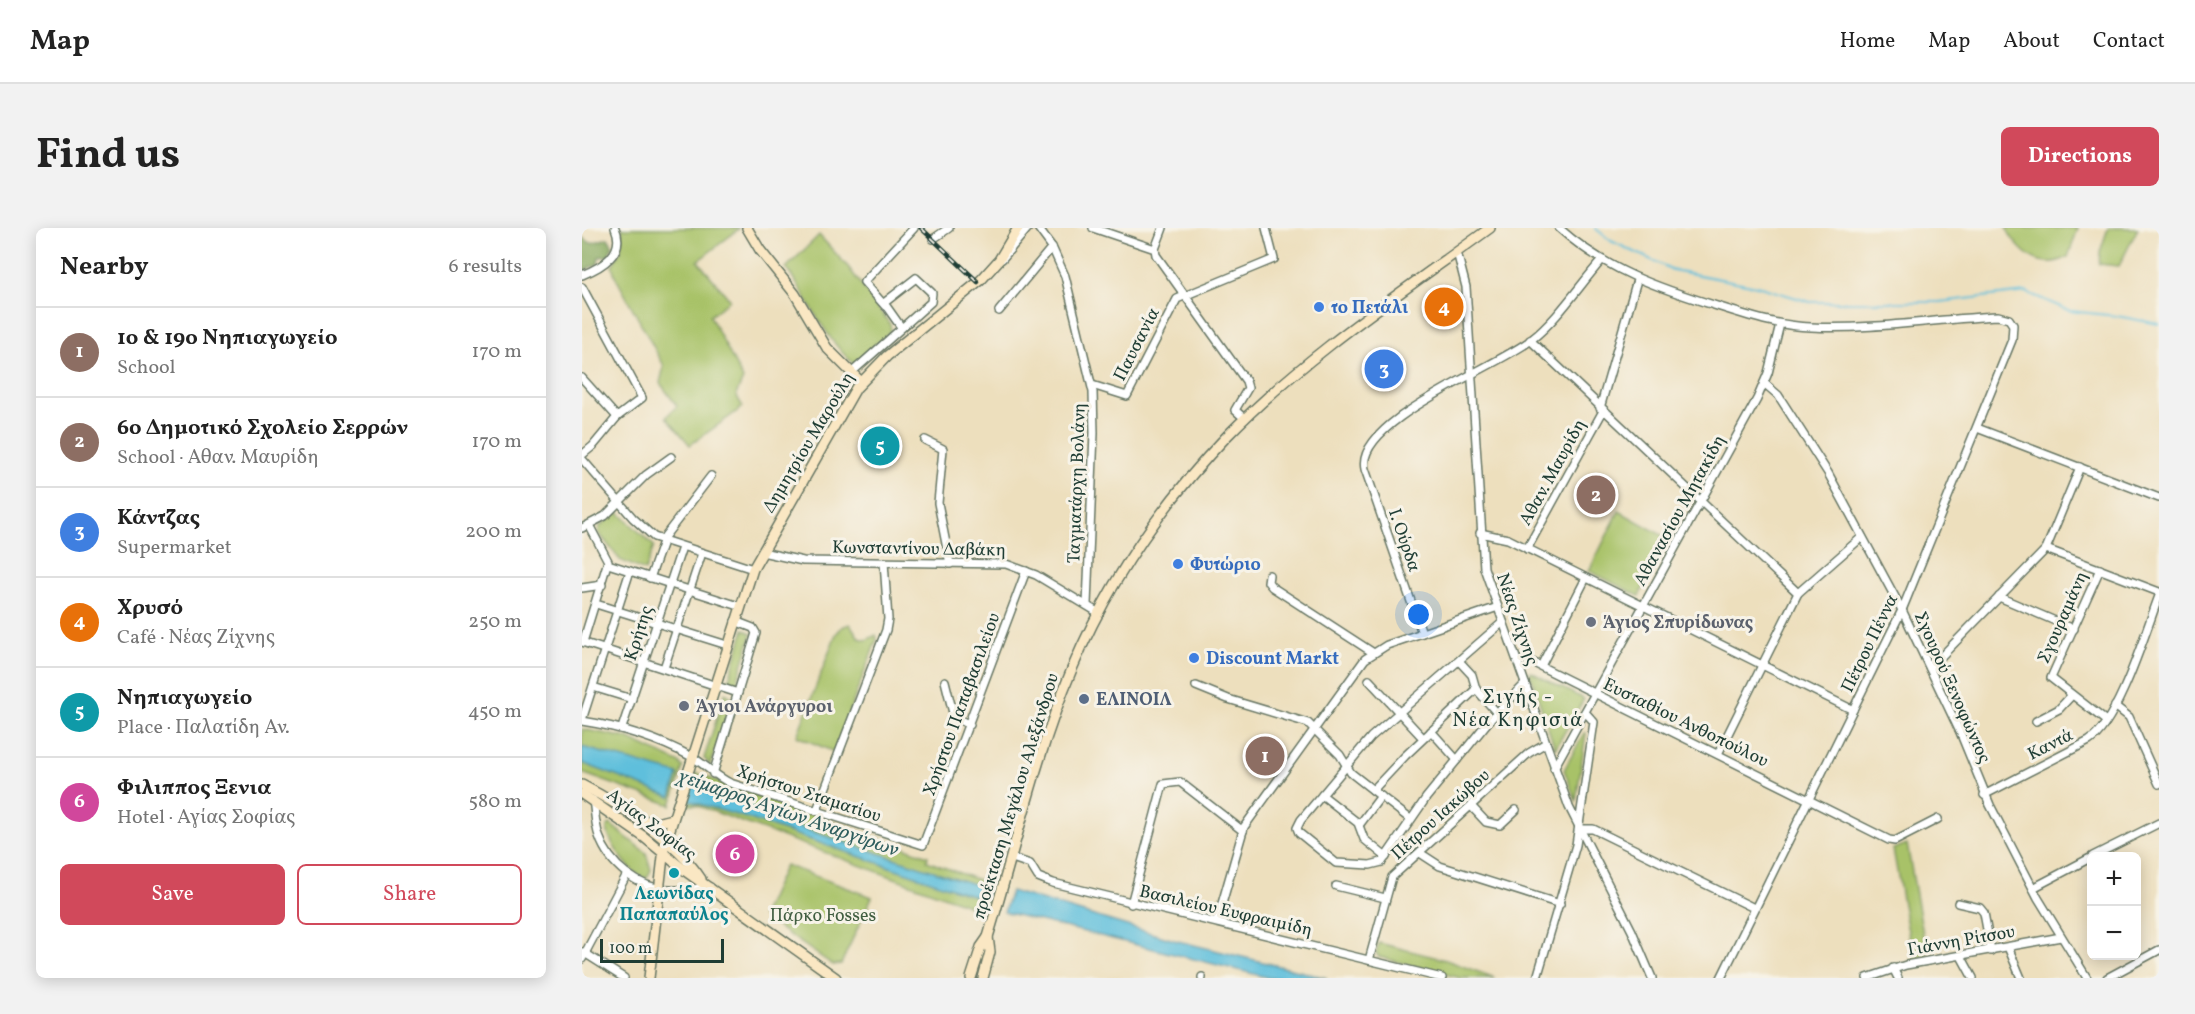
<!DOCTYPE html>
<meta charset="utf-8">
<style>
:root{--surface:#fff;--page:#f2f2f2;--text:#222;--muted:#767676;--line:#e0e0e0;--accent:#d1495b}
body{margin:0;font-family:Vollkorn,serif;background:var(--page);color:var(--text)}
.controls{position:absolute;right:18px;bottom:18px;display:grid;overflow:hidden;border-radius:9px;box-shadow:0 3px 15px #0003}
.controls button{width:54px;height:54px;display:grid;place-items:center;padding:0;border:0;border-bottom:2px solid var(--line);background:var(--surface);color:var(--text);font:30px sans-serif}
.scale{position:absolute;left:18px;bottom:15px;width:124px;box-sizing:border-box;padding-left:6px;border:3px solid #1f3d34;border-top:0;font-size:16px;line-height:21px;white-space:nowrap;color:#1f3d34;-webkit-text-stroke:4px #f7f3e8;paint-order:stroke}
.you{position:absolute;left:837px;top:387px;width:21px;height:21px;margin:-15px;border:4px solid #fff;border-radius:50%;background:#1a73e8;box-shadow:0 0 0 9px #1a73e833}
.badge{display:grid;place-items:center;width:39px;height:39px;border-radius:50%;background:var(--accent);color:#fff;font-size:20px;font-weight:700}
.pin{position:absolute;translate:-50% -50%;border:3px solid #fff;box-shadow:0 2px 6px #0006}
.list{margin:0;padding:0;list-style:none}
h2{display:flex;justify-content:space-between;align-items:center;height:78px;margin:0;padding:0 24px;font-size:26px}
h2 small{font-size:20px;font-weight:400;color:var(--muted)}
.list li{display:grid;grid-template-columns:39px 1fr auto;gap:18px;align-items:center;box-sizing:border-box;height:90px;padding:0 24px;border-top:2px solid var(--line)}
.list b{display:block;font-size:22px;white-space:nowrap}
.list p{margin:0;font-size:20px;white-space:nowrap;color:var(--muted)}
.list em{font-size:20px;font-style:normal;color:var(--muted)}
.actions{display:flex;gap:12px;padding:18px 24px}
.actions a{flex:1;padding:14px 0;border:2px solid var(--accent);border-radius:9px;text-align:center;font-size:21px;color:var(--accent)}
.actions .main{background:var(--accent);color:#fff}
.map{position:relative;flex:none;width:1577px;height:750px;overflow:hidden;border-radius:9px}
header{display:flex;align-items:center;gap:36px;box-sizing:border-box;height:84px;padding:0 30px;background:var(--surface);border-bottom:2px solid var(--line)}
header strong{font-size:28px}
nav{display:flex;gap:33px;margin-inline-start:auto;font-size:21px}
.intro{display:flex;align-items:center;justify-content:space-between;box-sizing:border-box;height:144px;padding:0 36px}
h1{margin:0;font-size:42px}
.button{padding:15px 27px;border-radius:9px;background:var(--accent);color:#fff;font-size:21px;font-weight:700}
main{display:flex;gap:36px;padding:0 36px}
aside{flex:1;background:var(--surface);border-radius:9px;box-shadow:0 3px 15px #0003}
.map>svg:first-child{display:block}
.green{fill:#a8c268;stroke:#64804e;stroke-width:1.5}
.forest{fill:#86a85c;stroke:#527248;stroke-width:1.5}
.water{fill:#5ebfdc;stroke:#3e7e88;stroke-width:1.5}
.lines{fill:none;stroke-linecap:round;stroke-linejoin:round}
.stream{stroke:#5ebfdc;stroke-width:2}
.street-casing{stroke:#677664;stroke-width:10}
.secondary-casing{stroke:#677664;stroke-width:12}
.street{stroke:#fff;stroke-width:7}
.secondary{stroke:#fae7c3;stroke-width:9}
.rail-casing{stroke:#1f3d34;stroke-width:4.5}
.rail{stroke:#f7f3e8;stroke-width:2;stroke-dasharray:7;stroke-linecap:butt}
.shop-dot{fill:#3f7fe0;stroke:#f7f3e8;stroke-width:2}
.worship-dot{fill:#6b7280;stroke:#f7f3e8;stroke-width:2}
.service-dot{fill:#5c6f8a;stroke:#f7f3e8;stroke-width:2}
.culture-dot{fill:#0f9aa8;stroke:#f7f3e8;stroke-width:2}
.labels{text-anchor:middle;stroke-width:6;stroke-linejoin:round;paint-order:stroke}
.shop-label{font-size:18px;font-weight:bold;fill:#366cbe;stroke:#f7f3e8;text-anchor:start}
.street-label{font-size:18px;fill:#1f3d34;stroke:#f7f3e8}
.worship-label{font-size:18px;font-weight:bold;fill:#5b616d;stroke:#f7f3e8;text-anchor:start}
.service-label{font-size:18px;font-weight:bold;fill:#4e5e75;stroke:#f7f3e8;text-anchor:start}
.culture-label{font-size:18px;font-weight:bold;fill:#0d838f;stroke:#f7f3e8}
.park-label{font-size:18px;fill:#415e41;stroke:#f7f3e8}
.neighbourhood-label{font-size:20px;letter-spacing:1.5px;fill:#1f3d34;stroke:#f7f3e8}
.water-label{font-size:20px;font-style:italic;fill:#2f5e5e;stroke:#f7f3e8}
</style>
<header>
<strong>Map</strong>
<nav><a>Home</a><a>Map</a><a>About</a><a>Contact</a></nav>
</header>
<div class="intro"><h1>Find us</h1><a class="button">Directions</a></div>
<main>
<aside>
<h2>Nearby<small>6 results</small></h2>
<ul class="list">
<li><span class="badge" style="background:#8d6e63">1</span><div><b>1ο &amp; 19ο Νηπιαγωγείο</b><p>School</p></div><em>170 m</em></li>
<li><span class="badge" style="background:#8d6e63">2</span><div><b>6ο Δημοτικό Σχολείο Σερρών</b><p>School · Αθαν. Μαυρίδη</p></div><em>170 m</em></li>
<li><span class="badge" style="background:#3f7fe0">3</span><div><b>Κάντζας</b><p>Supermarket</p></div><em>200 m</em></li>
<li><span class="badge" style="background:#e8710a">4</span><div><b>Χρυσό</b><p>Café · Νέας Ζίχνης</p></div><em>250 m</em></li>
<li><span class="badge" style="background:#0f9aa8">5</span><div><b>Νηπιαγωγείο</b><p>Place · Παλατίδη Αν.</p></div><em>450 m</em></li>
<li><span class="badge" style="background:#d1479c">6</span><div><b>Φιλιππος Ξενια</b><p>Hotel · Αγίας Σοφίας</p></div><em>580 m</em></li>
</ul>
<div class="actions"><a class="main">Save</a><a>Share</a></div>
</aside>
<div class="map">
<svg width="1577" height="750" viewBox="0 0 1577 750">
<rect width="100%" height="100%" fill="#f7f3e8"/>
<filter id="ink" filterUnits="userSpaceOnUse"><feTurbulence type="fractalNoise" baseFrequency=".0167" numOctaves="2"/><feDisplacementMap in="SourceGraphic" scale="12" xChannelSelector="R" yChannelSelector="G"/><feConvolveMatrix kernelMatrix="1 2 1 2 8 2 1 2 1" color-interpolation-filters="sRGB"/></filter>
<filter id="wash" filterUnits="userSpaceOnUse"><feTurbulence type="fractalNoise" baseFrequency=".008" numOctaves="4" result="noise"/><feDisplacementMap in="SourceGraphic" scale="24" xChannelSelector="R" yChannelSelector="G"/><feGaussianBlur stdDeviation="1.35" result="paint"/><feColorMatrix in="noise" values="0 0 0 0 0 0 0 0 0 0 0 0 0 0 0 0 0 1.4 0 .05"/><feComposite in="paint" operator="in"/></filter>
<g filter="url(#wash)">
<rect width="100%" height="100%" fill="#eddfbd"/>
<g class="green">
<polygon points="40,0 158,0 116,33 148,72 128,88 161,151 154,167 161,179 108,217 84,189 95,178 78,155 82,138 34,50 30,38 39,22"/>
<path d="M1424,0H1496L1486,29C1458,44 1437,24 1424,0Z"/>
<polygon points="1526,0 1556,0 1537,38 1517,36 1518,24"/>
<path d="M237,7L267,40L308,96L309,103L272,136C241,109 228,72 204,40Z"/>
<polygon points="1037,283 1087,311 1057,368 1007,343"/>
<polygon points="36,284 72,318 63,343 38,332 16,304 18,298"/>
<polygon points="268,396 277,410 284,412 294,407 295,411 252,524 215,508 254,406 260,399"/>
<polygon points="162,401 170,406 154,458 145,458"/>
<polygon points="949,444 1002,471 973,521 948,446"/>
<polygon points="143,465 151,470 128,537 122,530"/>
<polygon points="0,501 45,510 96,534 101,539 89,577 0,545"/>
<polygon points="1002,505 1004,505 994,573 982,542"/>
<polygon points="113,545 346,628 345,633 410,657 402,683 114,577 102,577"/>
<path d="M28,596L64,625L69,642L65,650C50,649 26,614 25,599Z"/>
<polygon points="1325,616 1345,728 1331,731 1311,621"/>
<polygon points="203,637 290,669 259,736 251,737 180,688"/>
<polygon points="797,715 864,732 913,750 879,750 797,729 794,725"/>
</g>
<polygon class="forest" points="0,9 9,15 26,10 31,18 26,28 17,29 16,36 0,43"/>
<g class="water">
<polygon points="0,519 96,546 89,569 0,535"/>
<polygon points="108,552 222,601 407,661 404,672 168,591 101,571"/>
<polygon points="429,663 592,712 745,750 688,750 422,684"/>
</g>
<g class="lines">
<polyline class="stream" points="1013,0 1029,13 1091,42 1175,58 1228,74 1357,74 1444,64 1488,83 1535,88 1577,96"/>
</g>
</g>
<g filter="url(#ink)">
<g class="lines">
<g class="street-casing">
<g id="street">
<polyline points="456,0 470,19 483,48 511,164 512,205 505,377"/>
<polyline points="511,0 573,21 574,27 664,153 666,160 653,182 663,191"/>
<path d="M977,0C1024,42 1076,60 1135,78C1166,88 1197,98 1229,99C1292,102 1354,91 1416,88L1427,91L1431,97L1430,112L1320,382L1139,750"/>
<polyline points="351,11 367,0"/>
<polyline points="573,21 581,0"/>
<polyline points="875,24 884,59 902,340 987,579 1050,703 1070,750"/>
<polyline points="420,31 446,0"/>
<path d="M0,47C20,39 44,25 33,0"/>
<polyline points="0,59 60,170 35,189 11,218 0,227"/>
<polyline points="303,78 282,54 332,0"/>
<polyline points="417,83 470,19"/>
<polyline points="948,112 1216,365"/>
<polyline points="269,145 349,74 350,65 334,50 302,75 319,99"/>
<polyline points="0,150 35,189"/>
<polyline points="1182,155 1196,167 1246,245 1320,382 1378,504 1408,577 1456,670 1505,750"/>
<polyline points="510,157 545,168 595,71 692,31 684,0"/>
<polyline points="1018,180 1055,52"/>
<polyline points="1395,200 1577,270"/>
<polyline points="343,212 361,221 356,275 368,336"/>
<polyline points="0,231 51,290 72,309 171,341"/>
<polyline points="0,300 23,288 64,247 89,229"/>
<polyline points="898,305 926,311 1271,482"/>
<polyline points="945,321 1021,183"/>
<polyline points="1464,321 1577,364"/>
<polyline points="180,324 221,333 424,336 454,347 517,385"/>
<polyline points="26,336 157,378"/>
<polyline points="1518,341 1469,450 1524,493"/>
<polyline points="687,347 686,354 690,359 790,424"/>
<polyline points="68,350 83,308 129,248"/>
<polyline points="0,360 20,357"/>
<polyline points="1417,369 1492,401"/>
<polyline points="14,376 145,417"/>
<polyline points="921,394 789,509 719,592 715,600 717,605 754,635 788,637 800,634 844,570 906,494 943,456"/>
<path d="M840,405L783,241C772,193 917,138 949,112C976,91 997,58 1019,33"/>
<polyline points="0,414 156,465"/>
<polyline points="1,414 26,333 7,297"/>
<polyline points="877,433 890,447 894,461 915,485"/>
<polyline points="936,434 944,431 1307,612 1313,613 1356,591"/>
<polyline points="959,438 1004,350"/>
<polyline points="82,440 120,325"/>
<polyline points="1348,440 1464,321 1498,239"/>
<polyline points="787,452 841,510"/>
<polyline points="363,453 372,489 388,497"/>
<polyline points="614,458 646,471 726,495 758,527 769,545 828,591"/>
<polyline points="11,459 50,471"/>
<polyline points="1533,478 1547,489 1577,556"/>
<polyline points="0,492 48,343"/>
<path d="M0,493C39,499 75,510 110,529C124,537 133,548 148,555L341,617L444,343"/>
<polyline points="1454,493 1477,481 1490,467"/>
<polyline points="40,500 100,319"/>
<polyline points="849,503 875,532"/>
<polyline points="1136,526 1216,365 1280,309"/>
<polyline points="972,540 1175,171 1186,145 1198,96"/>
<polyline points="131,546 174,405 171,400 153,393"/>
<polyline points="791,562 823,528 894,461"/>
<polyline points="740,567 776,595 782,611 804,629"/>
<path d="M1402,567L1507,513C1536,495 1564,402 1577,368"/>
<path d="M11,572C13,584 13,596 17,608C27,637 56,660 87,662C100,663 114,660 128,659"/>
<polyline points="890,579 904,594 918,597 934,582"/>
<polyline points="235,582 304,402 306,391 302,334"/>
<polyline points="778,596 799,568"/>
<polyline points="997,601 1011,601 1172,680"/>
<polyline points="838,625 858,638 978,676"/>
<polyline points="1511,628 1577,595"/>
<polyline points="430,630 448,636 456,649 471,655 860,750"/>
<polyline points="754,658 803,670"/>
<polyline points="1451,660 1510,629"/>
<polyline points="1376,675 1398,680 1402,685 1409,723"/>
<polyline points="549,676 581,556 598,554 661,603"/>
<polyline points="635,693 662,599 783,431 805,417 916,379"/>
<polyline points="1426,719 1439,750"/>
<polyline points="1,724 42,750"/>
<polyline points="1379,728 1391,750"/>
<polyline points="0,731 45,646"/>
<polyline points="787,732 810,649 947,525 964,515"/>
<polyline points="1311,740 1316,750"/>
<polyline points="620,750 620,749"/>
<polyline points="955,750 994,617 1012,494 1003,484"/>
<polyline points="1285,750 1324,737 1479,709"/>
<polyline points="1525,750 1577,722"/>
</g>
</g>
<g class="secondary-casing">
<g id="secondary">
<polyline points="165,0 178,22 213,66 245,120 279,154"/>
<path d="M0,557C39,577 95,614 119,651"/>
<polyline points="0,566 62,609 102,642 254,750"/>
<polyline points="57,591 74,595 90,591"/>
<polyline points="67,750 82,620 171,341 274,160 305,128 399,52 417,32 436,0"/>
<path d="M389,750L399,719L406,709C433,620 454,527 490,441C526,355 581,275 645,208C723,128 819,65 908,0"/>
<polyline points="401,750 408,724 406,709"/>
</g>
</g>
<use href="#street" class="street"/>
<use href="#secondary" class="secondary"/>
<g class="rail-casing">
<polyline id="rail" points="339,0 396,54"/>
</g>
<use href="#rail" class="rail"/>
</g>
</g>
<g class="shop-dot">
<circle cx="737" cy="79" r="6"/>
<circle cx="596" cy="336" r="6"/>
<circle cx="612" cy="430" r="6"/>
</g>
<g class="worship-dot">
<circle cx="1009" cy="394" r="6"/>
<circle cx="102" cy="478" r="6"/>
</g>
<circle class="service-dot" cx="502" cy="471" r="6"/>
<circle class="culture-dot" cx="92" cy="645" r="6"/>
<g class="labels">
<g class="shop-label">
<text x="749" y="85">το Πετάλι</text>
<text x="608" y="342">Φυτώριο</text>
<text x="624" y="436">Discount Markt</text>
</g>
<g class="street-label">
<text transform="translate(554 116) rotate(-63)" y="6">Παυσανία</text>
<text transform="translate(226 214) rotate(-59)" y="6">Δημητρίου Μαρούλη</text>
<text transform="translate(970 244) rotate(-61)" y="6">Αθαν. Μαυρίδη</text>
<text transform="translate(494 255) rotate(-88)" y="6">Ταγματάρχη Βολάνη</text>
<text transform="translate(1097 282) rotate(-61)" y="6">Αθανασίου Μητακίδη</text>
<text transform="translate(823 312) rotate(71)" y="6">Ι. Ούρδα</text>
<text transform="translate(337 320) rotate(1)" y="6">Κωνσταντίνου Δαβάκη</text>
<text transform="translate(1480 389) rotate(-66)" y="6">Σγουραμάνη</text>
<text transform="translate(936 391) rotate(71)" y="6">Νέας Ζίχνης</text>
<text transform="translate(56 405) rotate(-72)" y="6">Κρήτης</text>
<text transform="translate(1287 415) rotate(-64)" y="6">Πέτρου Πέννα</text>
<text transform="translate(1371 459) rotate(66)" y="6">Σγουρού Ξενοφώντος</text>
<text transform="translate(379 476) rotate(-70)" y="6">Χρήστου Παπαβασιλείου</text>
<text transform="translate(1104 494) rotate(26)" y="6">Ευσταθίου Ανθοπούλου</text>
<text transform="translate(1468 516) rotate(-27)" y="6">Καντά</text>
<text transform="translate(227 565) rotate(18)" y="6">Χρήστου Σταματίου</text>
<text transform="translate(433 568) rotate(-73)" y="6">προέκταση Μεγάλου Αλεξάνδρου</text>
<text transform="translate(858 586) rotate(-42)" y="6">Πέτρου Ιακώβου</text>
<text transform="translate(70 596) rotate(37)" y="6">Αγίας Σοφίας</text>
<text transform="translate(644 682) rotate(13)" y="6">Βασιλείου Ευφραιμίδη</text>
<text transform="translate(1379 712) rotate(-10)" y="6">Γιάννη Ρίτσου</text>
</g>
<g class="worship-label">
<text x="1021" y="400">Άγιος Σπυρίδωνας</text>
<text x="114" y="484">Άγιοι Ανάργυροι</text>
</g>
<g class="service-label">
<text x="514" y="477">ΕΛΙΝΟΙΛ</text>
</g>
<g class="culture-label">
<text x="92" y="671">Λεωνίδας<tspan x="92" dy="21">Παπαπαύλος</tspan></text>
</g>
<g class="park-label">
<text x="241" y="693">Πάρκο Fosses</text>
</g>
<g class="neighbourhood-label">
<text x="936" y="475">Σιγής -<tspan x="936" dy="23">Νέα Κηφισιά</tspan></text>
</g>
<g class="water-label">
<text transform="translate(207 584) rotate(19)" y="7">χείμαρρος Αγίων Αναργύρων</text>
</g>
</g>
</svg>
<div class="controls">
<button>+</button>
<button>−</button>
</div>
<div class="scale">100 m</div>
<div class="you"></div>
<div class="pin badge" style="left:683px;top:528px;background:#8d6e63">1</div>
<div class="pin badge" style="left:1014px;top:267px;background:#8d6e63">2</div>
<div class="pin badge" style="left:802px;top:141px;background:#3f7fe0">3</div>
<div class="pin badge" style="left:862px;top:79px;background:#e8710a">4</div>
<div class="pin badge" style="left:298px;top:218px;background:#0f9aa8">5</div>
<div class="pin badge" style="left:153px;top:626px;background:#d1479c">6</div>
</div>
</main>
